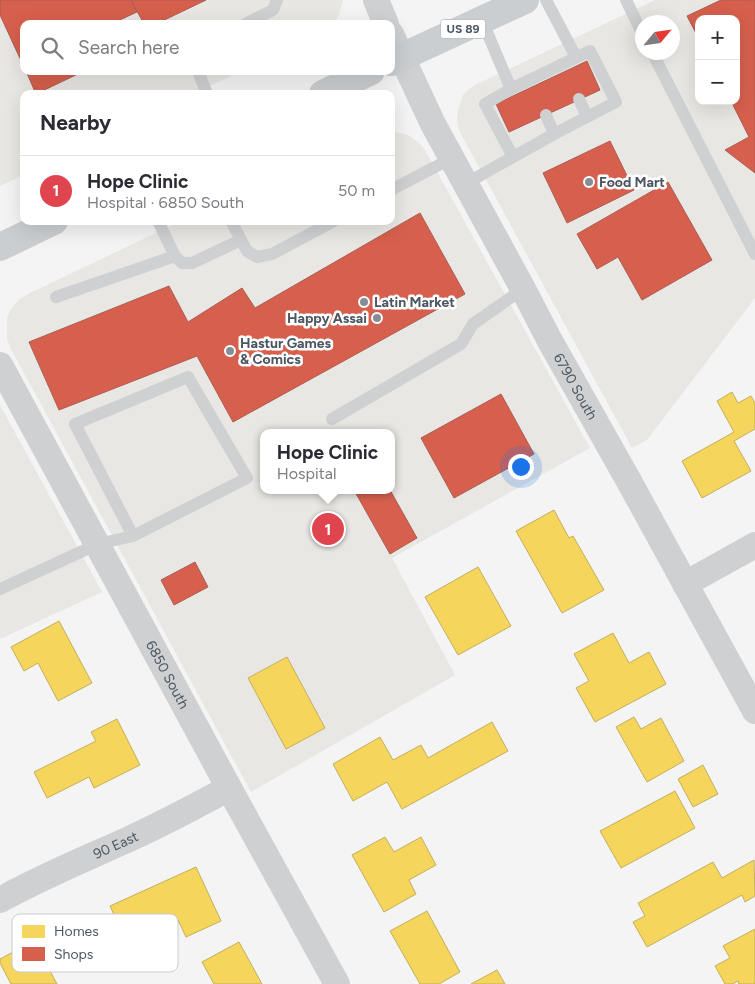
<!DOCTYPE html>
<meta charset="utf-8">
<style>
:root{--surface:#fff;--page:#f2f2f3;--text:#2b2b33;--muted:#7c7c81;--line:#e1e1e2;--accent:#b45309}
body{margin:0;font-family:Figtree,sans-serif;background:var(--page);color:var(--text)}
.controls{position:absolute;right:15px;top:15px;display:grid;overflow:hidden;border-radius:10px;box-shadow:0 5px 20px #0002}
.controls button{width:45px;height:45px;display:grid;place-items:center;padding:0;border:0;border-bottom:1px solid var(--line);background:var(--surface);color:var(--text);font:25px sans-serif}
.compass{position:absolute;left:635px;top:15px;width:45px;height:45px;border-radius:50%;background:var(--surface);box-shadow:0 5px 20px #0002;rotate:61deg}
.you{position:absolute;left:520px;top:466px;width:18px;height:18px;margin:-12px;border:4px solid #fff;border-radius:50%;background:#1a73e8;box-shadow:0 0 0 8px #1a73e833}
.badge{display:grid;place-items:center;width:32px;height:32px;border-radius:50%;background:var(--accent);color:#fff;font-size:16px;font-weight:700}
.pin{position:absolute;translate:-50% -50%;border:2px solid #fff;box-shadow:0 1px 5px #0006}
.popup{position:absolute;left:260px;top:429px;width:135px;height:65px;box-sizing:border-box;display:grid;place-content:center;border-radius:10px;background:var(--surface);filter:drop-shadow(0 1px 4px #0005);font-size:16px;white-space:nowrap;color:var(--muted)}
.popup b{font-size:19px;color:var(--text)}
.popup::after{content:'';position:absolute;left:50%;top:100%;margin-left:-10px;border:10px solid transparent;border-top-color:var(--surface)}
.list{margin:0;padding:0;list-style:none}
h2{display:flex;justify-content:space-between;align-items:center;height:65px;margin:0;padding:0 20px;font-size:21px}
h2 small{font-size:16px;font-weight:400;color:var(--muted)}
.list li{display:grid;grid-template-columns:32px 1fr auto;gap:15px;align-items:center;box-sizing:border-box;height:70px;padding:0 20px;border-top:1px solid var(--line)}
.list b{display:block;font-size:19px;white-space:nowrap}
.list p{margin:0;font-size:16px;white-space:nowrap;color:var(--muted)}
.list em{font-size:16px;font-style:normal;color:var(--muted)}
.icon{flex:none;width:28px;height:28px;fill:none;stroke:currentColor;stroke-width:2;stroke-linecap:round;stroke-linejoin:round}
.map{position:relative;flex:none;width:755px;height:984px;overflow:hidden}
.search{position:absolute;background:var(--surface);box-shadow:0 5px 20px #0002;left:20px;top:20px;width:375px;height:55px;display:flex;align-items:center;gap:12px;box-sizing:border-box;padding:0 18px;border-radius:10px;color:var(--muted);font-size:19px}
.panel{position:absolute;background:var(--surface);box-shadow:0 5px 20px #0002;left:20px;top:90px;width:375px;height:135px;border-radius:10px}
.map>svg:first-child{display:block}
.commercial{fill:#e8e7e3;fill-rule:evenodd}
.homes{fill:#f6d55c;stroke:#c2af5e}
.shops{fill:#d6604d;stroke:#ac5d53}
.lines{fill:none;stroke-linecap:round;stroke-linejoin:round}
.service{stroke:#ced0d2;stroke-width:12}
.minor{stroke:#ced0d2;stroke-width:26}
.primary{stroke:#caced1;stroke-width:28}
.poi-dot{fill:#868d94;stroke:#fff;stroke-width:2}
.labels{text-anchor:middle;stroke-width:5;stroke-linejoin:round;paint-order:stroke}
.shield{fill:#fff;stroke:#808990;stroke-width:1}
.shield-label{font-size:12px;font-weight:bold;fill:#4a5661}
.poi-label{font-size:14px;font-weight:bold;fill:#4a5661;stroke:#fff;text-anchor:start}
.street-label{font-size:14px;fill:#4a5661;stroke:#fff}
.key{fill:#fff;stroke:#c9ccd0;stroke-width:1}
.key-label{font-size:14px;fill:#4a5661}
</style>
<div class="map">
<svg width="755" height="984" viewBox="0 0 755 984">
<rect width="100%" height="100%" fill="#f4f4f4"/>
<g class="commercial">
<polygon points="0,0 343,0 339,15 333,24 24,24 24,71 241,71 194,94 24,94 24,175 0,186"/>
<path d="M655,0H755V298L647,440L632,448L460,132L457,123V117L458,110L463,95L468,90L475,85ZM699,19H736V101H699ZM642,22H672V52H642Z"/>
<path d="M391,131L408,135L417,141L425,150L590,448L392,558L455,675L251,792L11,349L7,339V319L10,311L14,305L20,299L28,294L181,221H391ZM264,433H392V490H264Z"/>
<polygon points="0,405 102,592 0,639"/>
</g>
<g class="homes">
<polygon points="732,392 738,403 751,396 755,403 755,429 734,441 751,471 702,498 682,461 734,432 717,401"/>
<polygon points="554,510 569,538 573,536 604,590 562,613 516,531"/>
<polygon points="478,567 511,626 458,655 425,597"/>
<polygon points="59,621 92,683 58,701 38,663 24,671 11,647"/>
<polygon points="613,633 629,663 649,652 666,684 595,722 576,688 589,681 574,654"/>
<polygon points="287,657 325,728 286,749 248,678"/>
<polygon points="634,717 641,729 661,718 684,761 647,782 616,727"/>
<polygon points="117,719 140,765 94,788 89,777 47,798 34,772 96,741 91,732"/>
<polygon points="492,722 508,751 402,809 387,782 353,801 333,764 380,737 393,760 421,745 428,758"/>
<polygon points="703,765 718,794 693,807 678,779"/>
<polygon points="675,791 695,828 621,868 600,831"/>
<polygon points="385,837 394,852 421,837 436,865 409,880 416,894 384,912 352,855"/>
<polygon points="754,860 755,896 745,902 742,895 647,947 633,922 645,916 638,903 713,862 722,878"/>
<polygon points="196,867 221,921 186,937 178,920 127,943 110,906"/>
<polygon points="427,911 460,972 439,984 420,984 390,931"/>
<polygon points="755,929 755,984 739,984 738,981 733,984 725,984 715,966 730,958 723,946"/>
<polygon points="34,941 57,984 11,984 0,963 0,959"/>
<polygon points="239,942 262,984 214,984 202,962"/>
<polygon points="497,970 505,984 471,984"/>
</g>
<g class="shops">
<polygon points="0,0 131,0 137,12 111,24 24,24 24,67 0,15"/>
<polygon points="131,0 206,0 156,24 144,24"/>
<polygon points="721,0 755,0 755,173 725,150 749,137 731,101 736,101 736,19 699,19 699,39 687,16"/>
<polygon points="587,61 600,90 509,132 496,104"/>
<polygon points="26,71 84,71 36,94"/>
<polygon points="610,141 634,190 567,223 543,173"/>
<polygon points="668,182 712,260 642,300 618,257 597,269 577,234"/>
<polygon points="420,213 465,294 233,422 197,356 59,410 29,342 169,286 188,322 242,288 255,308"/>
<polygon points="501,394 534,454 454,498 421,438"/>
<polygon points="354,490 390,490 417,538 390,554"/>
<polygon points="195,562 208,587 174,605 161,580"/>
</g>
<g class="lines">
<g class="service">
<polyline points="546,0 576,57"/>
<polyline points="626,0 642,33"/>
<polyline points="245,24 273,10 277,0"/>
<polyline points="652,52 755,254"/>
<polyline points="198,71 207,94"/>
<polyline points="511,89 485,104 513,157"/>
<polyline points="579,99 587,117"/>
<polyline points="546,115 554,134"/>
<polyline points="465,184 554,134 616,102 590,51 511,89 482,20"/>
<polyline points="391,190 452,158"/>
<polyline points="158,221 175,256 182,263 192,263 241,240"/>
<polyline points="231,221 247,251 257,257 272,254 334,221"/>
<polyline points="56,297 175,256"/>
<polyline points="332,419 461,344 473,324 523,289"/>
<polyline points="0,589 98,544 133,536 247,478 188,377 75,424 133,536"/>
</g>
<g class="minor">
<polyline points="376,0 386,24"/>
<path id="s1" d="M391,34L433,124L523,289L550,341L630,483L755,711"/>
<path id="s2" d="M0,365L229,788L337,984"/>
<polyline points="685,584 755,545"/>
<path id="s3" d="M0,900C41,877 85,859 127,840C162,824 196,806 229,788"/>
</g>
<g class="primary">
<polyline points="391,62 525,0"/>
<polyline points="323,94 371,71"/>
<polyline points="0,247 54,221"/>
</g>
</g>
<g class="poi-dot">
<circle cx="589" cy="182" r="5"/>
<circle cx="364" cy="302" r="5"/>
<circle cx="377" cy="318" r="5"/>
<circle cx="230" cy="351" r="5"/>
</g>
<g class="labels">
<rect class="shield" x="440.5" y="19.5" width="45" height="19" rx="4"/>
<g class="shield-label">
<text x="463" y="33">US 89</text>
</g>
<g class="poi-label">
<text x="599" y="187">Food Mart</text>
<text x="374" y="307">Latin Market</text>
<text x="367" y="323" text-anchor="end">Happy Assai</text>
<text x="240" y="348">Hastur Games<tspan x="240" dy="16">&amp; Comics</tspan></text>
</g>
<g class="street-label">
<text dy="5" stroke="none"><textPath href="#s1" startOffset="398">6790 South</textPath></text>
<text dy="5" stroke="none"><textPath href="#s2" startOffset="352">6850 South</textPath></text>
<text dy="5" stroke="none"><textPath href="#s3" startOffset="128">90 East</textPath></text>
</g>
</g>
<rect x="12" y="914" width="166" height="58" rx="8" class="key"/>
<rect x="22" y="925" width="23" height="13" fill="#f6d55c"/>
<rect x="22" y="947" width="23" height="14" fill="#d6604d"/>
<g class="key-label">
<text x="54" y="936">Homes</text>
<text x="54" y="959">Shops</text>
</g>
</svg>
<div class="controls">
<button>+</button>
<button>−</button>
</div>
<svg class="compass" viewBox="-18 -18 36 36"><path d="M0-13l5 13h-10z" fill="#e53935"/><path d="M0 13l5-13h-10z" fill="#7c7c81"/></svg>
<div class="you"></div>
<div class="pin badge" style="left:328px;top:529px;background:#e0444e">1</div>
<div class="popup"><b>Hope Clinic</b>Hospital</div>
<div class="search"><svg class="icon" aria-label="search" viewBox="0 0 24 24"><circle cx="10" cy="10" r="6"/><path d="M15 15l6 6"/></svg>Search here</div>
<section class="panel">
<h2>Nearby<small></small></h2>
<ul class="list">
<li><span class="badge" style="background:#e0444e">1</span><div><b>Hope Clinic</b><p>Hospital · 6850 South</p></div><em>50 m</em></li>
</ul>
</section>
</div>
